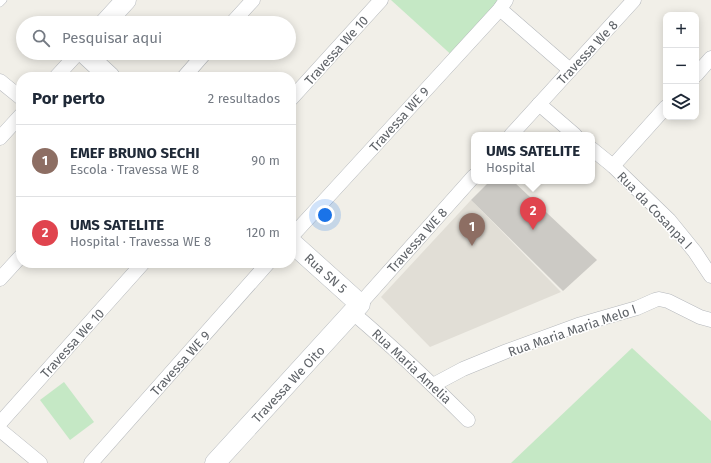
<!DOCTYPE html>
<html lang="pt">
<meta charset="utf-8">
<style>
:root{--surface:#fff;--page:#f2f2f3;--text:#1f2937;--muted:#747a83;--line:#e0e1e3;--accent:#ea4335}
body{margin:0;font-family:"Fira Sans",sans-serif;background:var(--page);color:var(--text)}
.controls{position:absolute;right:12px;top:12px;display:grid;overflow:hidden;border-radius:8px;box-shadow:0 2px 10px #0003}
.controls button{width:36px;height:36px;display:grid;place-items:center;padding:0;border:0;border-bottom:1px solid var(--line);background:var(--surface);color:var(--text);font:20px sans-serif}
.you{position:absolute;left:325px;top:215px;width:14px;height:14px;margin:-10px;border:3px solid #fff;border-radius:50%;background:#1a73e8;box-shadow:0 0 0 6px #1a73e833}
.badge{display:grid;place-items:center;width:26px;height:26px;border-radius:50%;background:var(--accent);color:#fff;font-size:13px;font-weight:700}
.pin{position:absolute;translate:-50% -33px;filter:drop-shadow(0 1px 2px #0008)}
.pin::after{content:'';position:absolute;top:21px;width:14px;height:12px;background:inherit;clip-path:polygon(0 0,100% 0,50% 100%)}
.popup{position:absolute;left:471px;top:132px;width:124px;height:52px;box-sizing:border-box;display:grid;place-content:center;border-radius:8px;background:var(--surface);filter:drop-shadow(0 1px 3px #0005);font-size:13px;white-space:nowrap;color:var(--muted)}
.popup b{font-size:15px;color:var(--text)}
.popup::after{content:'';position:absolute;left:50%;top:100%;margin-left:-8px;border:8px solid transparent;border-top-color:var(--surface)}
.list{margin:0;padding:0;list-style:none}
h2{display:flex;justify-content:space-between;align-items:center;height:52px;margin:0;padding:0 16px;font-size:17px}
h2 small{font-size:13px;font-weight:400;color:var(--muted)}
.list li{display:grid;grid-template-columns:26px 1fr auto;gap:12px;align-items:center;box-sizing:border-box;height:72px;padding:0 16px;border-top:1px solid var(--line)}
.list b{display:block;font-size:15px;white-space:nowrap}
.list p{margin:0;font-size:13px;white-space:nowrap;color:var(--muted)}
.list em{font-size:13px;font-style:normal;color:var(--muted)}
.icon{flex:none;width:22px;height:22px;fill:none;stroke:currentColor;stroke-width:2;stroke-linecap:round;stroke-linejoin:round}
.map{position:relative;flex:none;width:711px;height:463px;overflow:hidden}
.search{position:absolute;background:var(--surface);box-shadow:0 2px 10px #0003;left:16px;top:16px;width:280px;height:44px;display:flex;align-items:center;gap:10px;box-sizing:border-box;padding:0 14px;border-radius:22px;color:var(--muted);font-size:15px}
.panel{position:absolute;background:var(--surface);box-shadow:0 2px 10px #0003;left:16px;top:72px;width:280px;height:196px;border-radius:16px}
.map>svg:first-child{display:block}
.education{fill:#e1ded6}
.green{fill:#c5e8c5}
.building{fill:#cccac5}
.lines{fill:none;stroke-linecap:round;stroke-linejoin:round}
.service-casing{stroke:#b5b8bc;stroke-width:8}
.minor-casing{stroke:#b5b8bc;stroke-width:15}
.secondary-casing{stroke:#b6babf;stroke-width:21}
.service{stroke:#fff;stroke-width:7}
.minor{stroke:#fff;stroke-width:14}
.secondary{stroke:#fff;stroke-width:20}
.labels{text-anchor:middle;stroke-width:3;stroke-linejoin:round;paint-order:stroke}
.street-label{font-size:13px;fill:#5f6368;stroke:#fff}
</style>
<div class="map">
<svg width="711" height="463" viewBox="0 0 711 463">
<rect width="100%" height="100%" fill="#f1efe8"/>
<polygon class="education" points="471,200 561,292 430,347 381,297"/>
<g class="green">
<polygon points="391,0 509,0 456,59"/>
<polygon points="632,348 711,421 711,463 511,463"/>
<polygon points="64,382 94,422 70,440 40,400"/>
</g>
<polygon class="building" points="490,181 513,181 597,260 563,291 471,200"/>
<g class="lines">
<g class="service-casing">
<polyline id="service" points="0,3 3,0"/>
</g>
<g class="minor-casing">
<g id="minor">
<polyline points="500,9 570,70"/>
<polyline points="232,23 253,0"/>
<polyline points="696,75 711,58"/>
<polyline points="56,77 78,53"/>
<polyline points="184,77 205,53"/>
<polyline points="0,81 21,98"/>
<polyline points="291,99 381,0"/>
<polyline points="539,104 575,135"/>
<polyline points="511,135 634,0"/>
<polyline points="0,138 21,115"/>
<polyline points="592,149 613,166 669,220 695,252 711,276"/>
<polyline points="613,166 666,107"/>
<polyline points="291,237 500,9 506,0"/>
<polyline points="0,279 21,256"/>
<polyline points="360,304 474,176"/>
<path d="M353,313C393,347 431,383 468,420"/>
<polyline points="433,385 463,369 507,351 578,325 637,308 655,300 659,299 668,301 700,317 711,320"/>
<polyline points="0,423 143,263"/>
<polyline points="0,430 40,463"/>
<polyline points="91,463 268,263"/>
</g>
</g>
<g class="secondary-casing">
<g id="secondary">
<polyline points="105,23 126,0"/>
<polyline points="84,53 110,77"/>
<polyline points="215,463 360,304 291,242"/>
</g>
</g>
<use href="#service" class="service"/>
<use href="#minor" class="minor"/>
<use href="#secondary" class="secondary"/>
</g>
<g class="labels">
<g class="street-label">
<text transform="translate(336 50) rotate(-48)" y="5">Travessa We 10</text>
<text transform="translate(587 52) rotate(-47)" y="5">Travessa We 8</text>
<text transform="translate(399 119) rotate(-48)" y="5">Travessa WE 9</text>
<text transform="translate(655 210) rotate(46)" y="5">Rua da Cosanpa I</text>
<text transform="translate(417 240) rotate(-48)" y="5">Travessa WE 8</text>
<text transform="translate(326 273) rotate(42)" y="5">Rua SN 5</text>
<text transform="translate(572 330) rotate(-19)" y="5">Rua Maria Maria Melo I</text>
<text transform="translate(72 343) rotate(-48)" y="5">Travessa We 10</text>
<text transform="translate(180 363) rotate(-48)" y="5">Travessa WE 9</text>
<text transform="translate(412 366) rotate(43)" y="5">Rua Maria Amelia</text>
<text transform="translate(288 384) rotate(-47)" y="5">Travessa We Oito</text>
</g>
</g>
</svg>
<div class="controls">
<button>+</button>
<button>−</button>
<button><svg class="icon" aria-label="layers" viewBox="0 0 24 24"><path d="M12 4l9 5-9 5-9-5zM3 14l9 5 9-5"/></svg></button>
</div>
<div class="you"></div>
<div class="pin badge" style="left:472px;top:246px;background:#8d6e63">1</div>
<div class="pin badge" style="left:533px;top:230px;background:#e0444e">2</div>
<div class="popup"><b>UMS SATELITE</b>Hospital</div>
<div class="search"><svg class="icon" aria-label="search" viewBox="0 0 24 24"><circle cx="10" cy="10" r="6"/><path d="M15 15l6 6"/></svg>Pesquisar aqui</div>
<section class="panel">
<h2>Por perto<small>2 resultados</small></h2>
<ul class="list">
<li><span class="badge" style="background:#8d6e63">1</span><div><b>EMEF BRUNO SECHI</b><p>Escola · Travessa WE 8</p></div><em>90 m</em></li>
<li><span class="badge" style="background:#e0444e">2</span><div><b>UMS SATELITE</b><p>Hospital · Travessa WE 8</p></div><em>120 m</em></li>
</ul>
</section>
</div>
